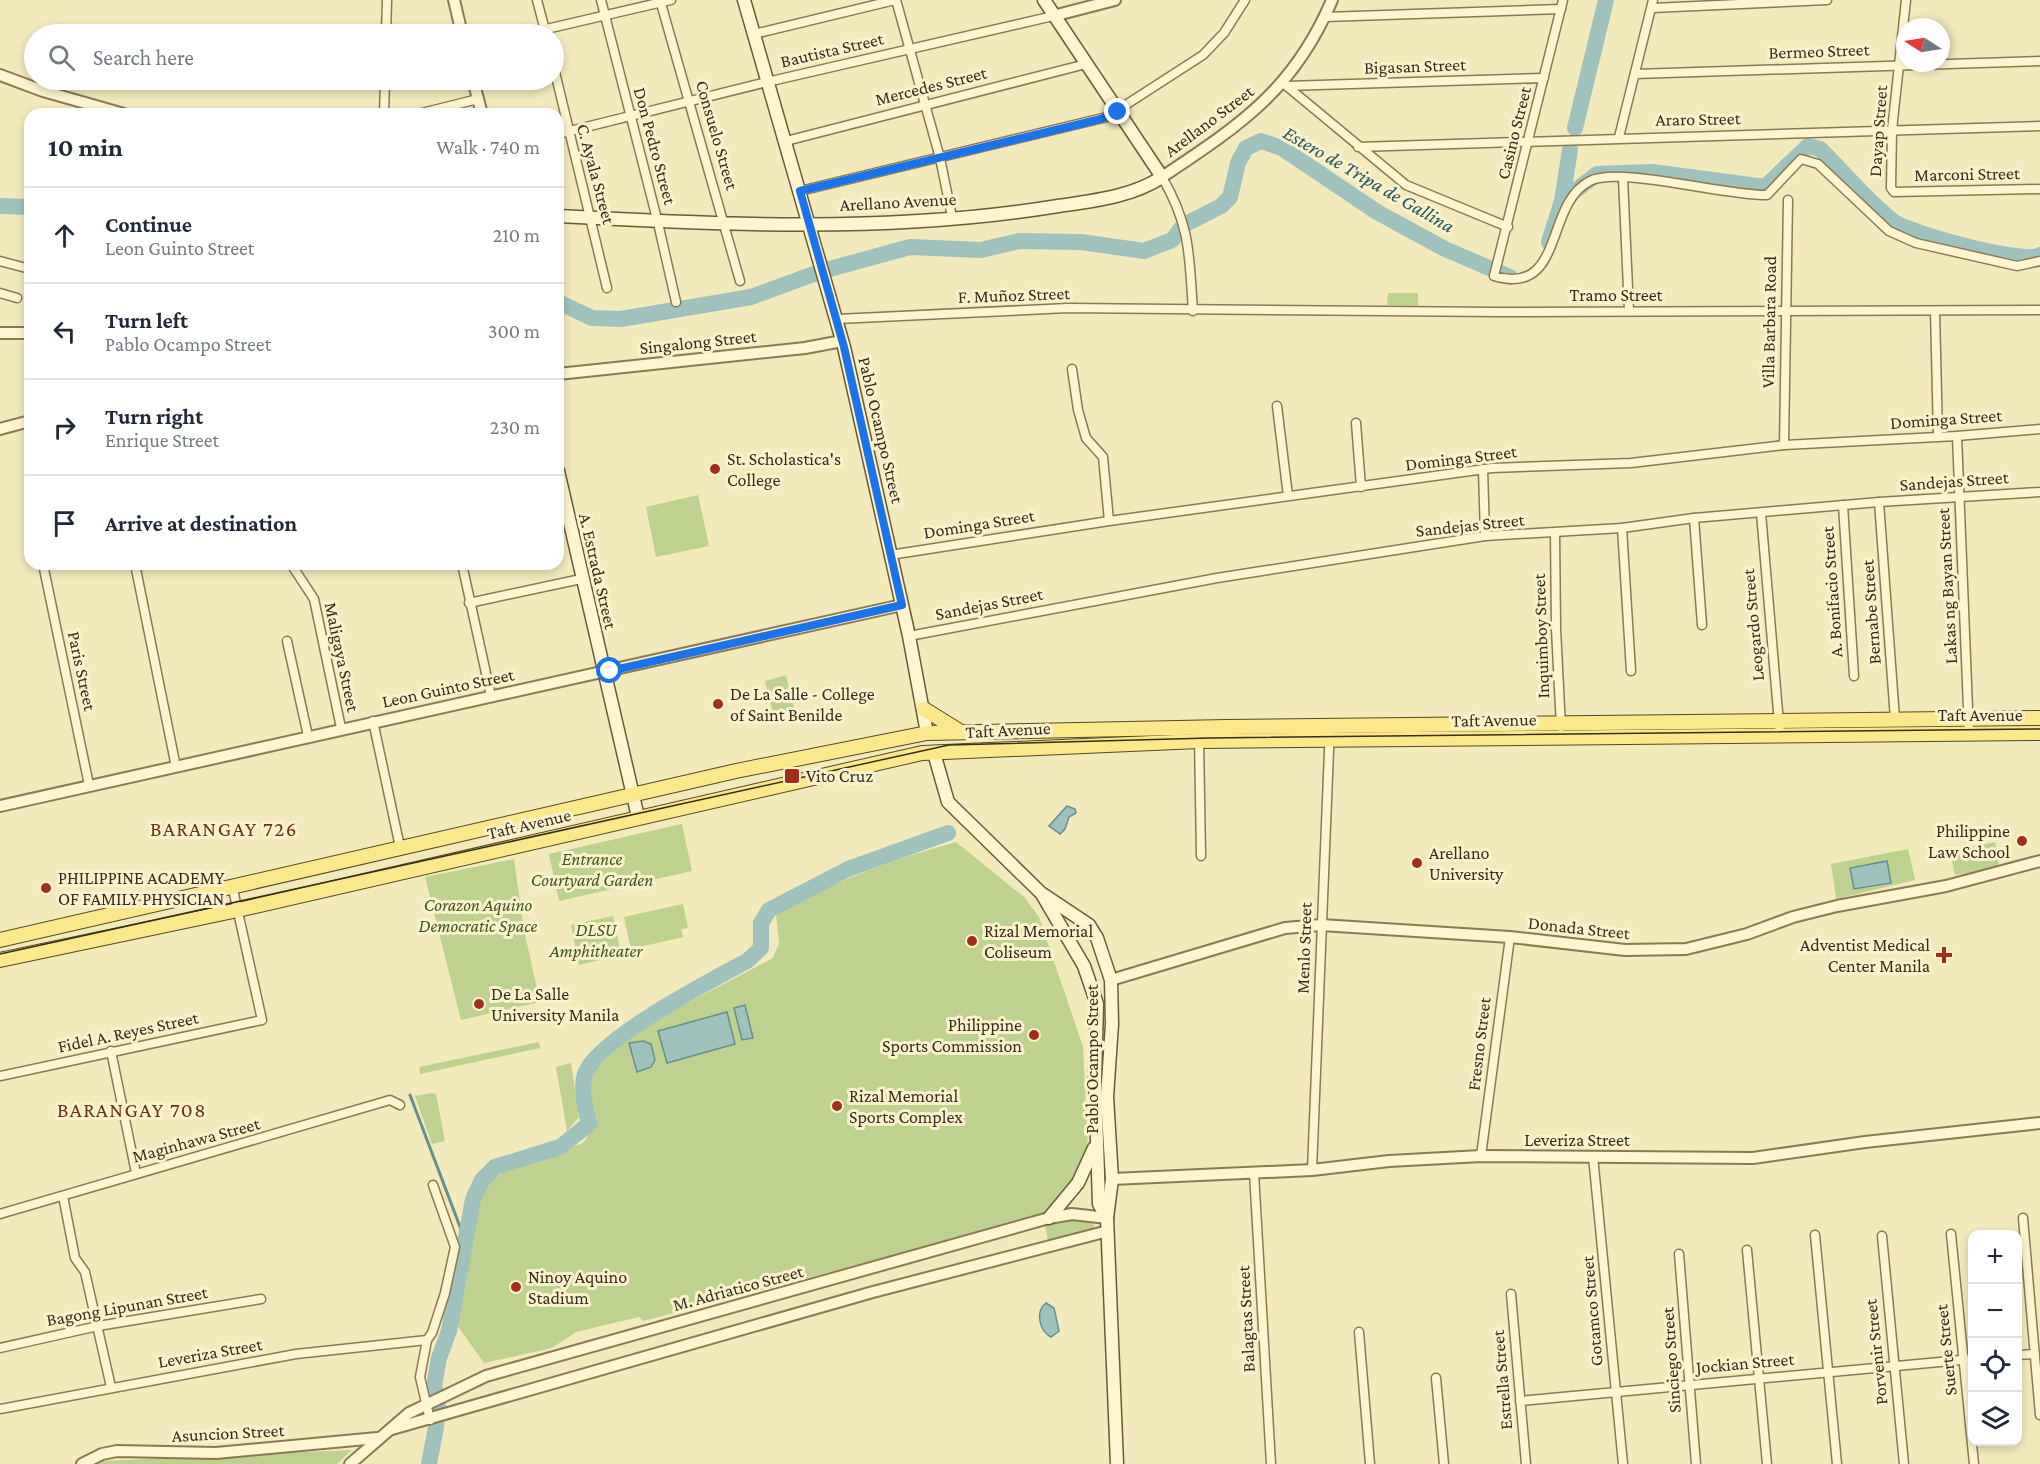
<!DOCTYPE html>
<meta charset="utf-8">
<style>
:root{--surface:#fff;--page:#f2f2f3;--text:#1f2937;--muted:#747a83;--line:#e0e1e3}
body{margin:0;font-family:"Crimson Pro",serif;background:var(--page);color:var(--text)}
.controls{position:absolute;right:18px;bottom:18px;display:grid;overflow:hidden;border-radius:12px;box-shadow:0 3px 9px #0003}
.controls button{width:54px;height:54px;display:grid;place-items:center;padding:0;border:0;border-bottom:2px solid var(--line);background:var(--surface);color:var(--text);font:30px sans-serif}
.compass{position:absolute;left:1896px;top:18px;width:54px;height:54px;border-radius:50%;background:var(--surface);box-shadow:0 3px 9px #0003;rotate:282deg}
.stop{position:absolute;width:18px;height:18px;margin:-14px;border:4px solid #1a73e8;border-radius:50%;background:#fff}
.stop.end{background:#1a73e8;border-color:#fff;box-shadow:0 2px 6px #0008}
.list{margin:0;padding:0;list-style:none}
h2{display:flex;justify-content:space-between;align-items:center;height:78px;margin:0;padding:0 24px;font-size:26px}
h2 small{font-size:20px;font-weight:400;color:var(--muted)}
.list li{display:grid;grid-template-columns:39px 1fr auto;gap:18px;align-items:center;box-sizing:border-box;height:96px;padding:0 24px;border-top:2px solid var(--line)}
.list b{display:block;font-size:22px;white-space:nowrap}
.list p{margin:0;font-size:20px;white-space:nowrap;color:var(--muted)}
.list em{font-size:20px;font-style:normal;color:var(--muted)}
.icon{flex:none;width:33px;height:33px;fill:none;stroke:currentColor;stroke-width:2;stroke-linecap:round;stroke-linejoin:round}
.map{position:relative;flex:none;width:2040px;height:1464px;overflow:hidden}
.search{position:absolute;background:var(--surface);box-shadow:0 3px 9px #0003;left:24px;top:24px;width:540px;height:66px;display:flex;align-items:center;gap:15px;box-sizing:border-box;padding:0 21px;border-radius:33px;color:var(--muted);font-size:22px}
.panel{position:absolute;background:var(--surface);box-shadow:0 3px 9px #0003;left:24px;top:108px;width:540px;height:462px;border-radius:18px}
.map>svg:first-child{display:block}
.green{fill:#bfd18e}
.water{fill:#9fc2bd;stroke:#66908c;stroke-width:1.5}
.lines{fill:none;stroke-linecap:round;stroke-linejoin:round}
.stream{stroke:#66908c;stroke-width:3}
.river{stroke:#9fc2bd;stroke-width:16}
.minor-casing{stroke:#8b7953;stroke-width:11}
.tertiary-casing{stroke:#8b7953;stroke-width:14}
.secondary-casing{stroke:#6c5937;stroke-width:15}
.primary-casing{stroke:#574528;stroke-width:16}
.minor{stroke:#fcf5ce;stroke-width:8}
.tertiary{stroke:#fcf5ce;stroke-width:10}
.secondary{stroke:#fcf5ce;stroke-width:12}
.primary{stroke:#fbe88d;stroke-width:14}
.tram{stroke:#382d1a;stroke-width:1.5}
.route{stroke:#1a73e8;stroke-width:8}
.poi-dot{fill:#a02f1d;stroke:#f9f2cb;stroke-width:2}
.labels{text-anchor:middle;stroke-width:6;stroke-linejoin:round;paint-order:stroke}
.street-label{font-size:18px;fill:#382d1a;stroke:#f9f2cb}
.poi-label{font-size:18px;fill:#382d1a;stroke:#f9f2cb;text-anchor:start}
.park-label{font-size:18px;font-style:italic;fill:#40571e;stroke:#f9f2cb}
.water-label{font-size:20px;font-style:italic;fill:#27555a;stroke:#f9f2cb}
.quarter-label{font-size:21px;letter-spacing:1.5px;fill:#693315;stroke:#f9f2cb}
</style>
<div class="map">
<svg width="2040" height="1464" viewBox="0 0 2040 1464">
<rect width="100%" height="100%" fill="#f2eabb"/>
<g class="green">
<polygon points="1388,293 1418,293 1418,306 1387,305"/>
<polygon points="698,495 709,546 656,557 646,507"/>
<polygon points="786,675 796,716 775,721 765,681"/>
<polygon points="682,824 692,871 559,901 549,854"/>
<path d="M956,842L1024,897L1039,917L1083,1047L1088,1149L1080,1169L1050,1211L1035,1218L643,1321L639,1317L576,1332L552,1348L484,1363L457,1325C462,1295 472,1201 489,1182C504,1167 561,1151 583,1143C599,1124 589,1101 586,1077L640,1028L773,958L779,944L776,914C835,881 890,860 956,842Z"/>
<polygon points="1995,842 1999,867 1955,875 1950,851"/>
<polygon points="1908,849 1915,880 1836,899 1831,864"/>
<polygon points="514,859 524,930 540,1002 461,1020 425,877"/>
<polygon points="683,904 688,928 681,929 683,937 631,949 624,917"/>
<polygon points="613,916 621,955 579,965 571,925"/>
<polygon points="539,1042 540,1048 420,1074 419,1067"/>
<polygon points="571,1063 579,1117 567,1131 556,1067"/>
<polygon points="432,1093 436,1094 445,1141 432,1144 415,1096"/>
<polygon points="1068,1220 1088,1220 1095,1226 1091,1230 1048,1240 1045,1226"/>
<polygon points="352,1450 337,1464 96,1464 101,1461"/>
</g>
<g class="water">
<polygon points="1067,806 1075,809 1076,813 1069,817 1065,829 1060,834 1049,826"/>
<polygon points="1887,861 1891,883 1854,889 1850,868"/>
<polygon points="745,1005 753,1038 742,1040 734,1008"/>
<polygon points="727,1012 735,1044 667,1063 658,1031"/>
<polygon points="643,1041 651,1044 655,1060 651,1067 637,1072 629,1043"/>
<path d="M1046,1303L1054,1308L1059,1331L1051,1337C1039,1331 1035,1311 1046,1303Z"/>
</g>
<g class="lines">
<polyline class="stream" points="410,1095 465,1240"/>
<g class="river">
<polyline points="1575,128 1606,0"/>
<polyline points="1562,201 1570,150"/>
<polyline points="0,206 30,207"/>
<path d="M1549,242L1562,201L1597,174L1652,172L1765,187L1808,146L1820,149C1844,172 1867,201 1893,221C1909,233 2024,265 2040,255"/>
<polyline points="558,302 592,318 621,319 751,297 822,271 910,247 981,250 1019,241 1081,242 1144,251 1172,240 1184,225 1221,206 1230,197 1238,163 1246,148 1261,141 1282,148 1377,212 1445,249 1510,277"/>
<path d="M429,1464L436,1427L438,1401L434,1386L439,1358L449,1331L473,1199L482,1180L495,1167L560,1147L589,1124C586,1109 580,1089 585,1074C597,1039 712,980 747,961L761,948V923L769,910L848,869L948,833"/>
</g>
<g class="minor-casing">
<g id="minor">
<polyline points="537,0 546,34"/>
<polyline points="601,0 658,223 676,302"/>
<polyline points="660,0 740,281"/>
<polyline points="896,0 940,158 952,217"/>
<path d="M1563,0L1494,276C1565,297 1544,204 1590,181C1619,166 1726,196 1767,195L1801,159L1818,164L1889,231L1916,243L2017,266L2040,261"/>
<polyline points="1906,0 1892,130 1891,188 1894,192 2040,189"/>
<polyline points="1652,8 1827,0"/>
<polyline points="1325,17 1561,9"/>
<polyline points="386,34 387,0"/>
<polyline points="525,34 671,0"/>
<polyline points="754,34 895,0"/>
<polyline points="554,68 607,288"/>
<polyline points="1635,74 2040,61"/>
<polyline points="1283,83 1406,185 1508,227"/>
<polyline points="1287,86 1544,78"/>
<polyline points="384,114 385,80"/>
<polyline points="418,114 478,99"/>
<polyline points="558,134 767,82 1053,16"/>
<polyline points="1619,137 1653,0"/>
<polyline points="786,141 1086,64"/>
<polyline points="1358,147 2040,126"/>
<path d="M1162,177C1191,227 1189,255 1193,311"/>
<polyline points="1623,178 1629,311"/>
<polyline points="800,191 1107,117 1203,55 1224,33 1245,0"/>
<polyline points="0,261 30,269"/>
<polyline points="0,293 17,298"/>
<polyline points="1935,311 1938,436"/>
<polyline points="837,319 1068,308 1496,312 2040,310"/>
<polyline points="1072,369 1078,410 1086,438 1103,457 1109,521"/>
<polyline points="1277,406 1288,496"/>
<polyline points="1356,423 1361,487"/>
<polyline points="1957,436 1969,733"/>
<polyline points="1784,445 1788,200"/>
<polyline points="1483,469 1485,536"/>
<polyline points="1879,502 1895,719"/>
<polyline points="1843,505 1854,676"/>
<polyline points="1761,513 1780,735"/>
<polyline points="1694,518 1702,625"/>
<polyline points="1622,528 1631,671"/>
<polyline points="1555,533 1556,629 1561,727"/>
<polyline points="890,555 1109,521 1492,468 1631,463 1784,445 1957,436 2040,429"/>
<polyline points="43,564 89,785"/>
<polyline points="135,564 176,767"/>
<polyline points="291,564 314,599 341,728"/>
<polyline points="462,564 491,696"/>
<polyline points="469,603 581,579"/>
<polyline points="909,636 1217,578 1485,536 1622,528 1694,518 1879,502 2040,492"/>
<polyline points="287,641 308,736"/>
<polyline points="373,721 400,847"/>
<polyline points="1199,737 1201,856"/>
<polyline points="111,1051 136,1173"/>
<polyline points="0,1076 262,1020 232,885"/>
<polyline points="1481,1156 1510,937"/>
<polyline points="1593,1156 1623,1464"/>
<polyline points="1312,1170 1330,726"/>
<polyline points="1254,1173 1271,1464"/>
<polyline points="63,1196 75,1258 85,1272 111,1387"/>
<polyline points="0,1214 390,1100 400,1105"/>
<polyline points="2023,1218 2040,1415"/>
<polyline points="1951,1234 1974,1464"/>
<polyline points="1815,1235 1837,1464"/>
<polyline points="1882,1236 1904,1464"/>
<polyline points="1747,1250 1767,1464"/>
<polyline points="1679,1254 1696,1464"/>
<polyline points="1511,1294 1526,1464"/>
<polyline points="1359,1332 1370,1464"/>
<polyline points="0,1348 98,1326 261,1299"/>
<polyline points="2018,1355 2035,1354"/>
<polyline points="1436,1378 1444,1464"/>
<polyline points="1520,1401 1972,1359"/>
<polyline points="0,1409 296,1354 427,1340"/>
<polyline points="430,1420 420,1377 427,1340 432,1333 445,1293 455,1247 433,1185"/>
</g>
</g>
<g class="tertiary-casing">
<g id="tertiary">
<polyline points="454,0 462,34"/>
<polyline points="1053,16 1115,0"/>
<polyline points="0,75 43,91 124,114"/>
<polyline points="473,80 482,114"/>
<path d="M1162,177C1240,125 1294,90 1332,0"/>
<polyline points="0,333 30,333"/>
<polyline points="558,374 805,348 842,341"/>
<polyline points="0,429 30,421"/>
<polyline points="0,806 902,605"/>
<polyline points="1111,980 1285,928 1321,925 1510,937 1625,950 1686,949 1747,934 1793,917 1837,906 1946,886 2040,861"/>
<polyline points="1112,1179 1312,1170 1389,1161 1481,1156 1753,1158 1865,1142 2040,1123"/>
<polyline points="392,1429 873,1292 1108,1231"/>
<polyline points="82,1464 102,1454 117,1451 216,1453 377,1438"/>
<polyline points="350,1464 409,1413 486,1376 1049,1218 1072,1214 1107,1218"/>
</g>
</g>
<g class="secondary-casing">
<g id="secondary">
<polyline points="744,0 844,347 909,636 927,733"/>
<path d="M558,216C722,225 894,233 1058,206C1092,201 1132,197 1162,177L1044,0"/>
<polyline points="558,471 638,817"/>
<polyline points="934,753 948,802 1041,893 1089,925 1097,938 1111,980 1112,1024 1107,1097 1112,1179 1107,1218 1117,1464"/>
<polyline points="1043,896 1084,966 1097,1004 1095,1079 1099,1204 1107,1218"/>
<polyline points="1049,1218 1078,1183 1094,1148"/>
</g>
</g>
<g class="primary-casing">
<g id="primary">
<polyline points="924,709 961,732"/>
<polyline points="0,940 736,771 927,733 1227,727 2040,718"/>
<polyline points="0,960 238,910 922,753 1199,741 2040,733"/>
</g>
</g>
<use href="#minor" class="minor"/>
<use href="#tertiary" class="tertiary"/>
<use href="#secondary" class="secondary"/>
<use href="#primary" class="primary"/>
<polyline class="tram" points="0,954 949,745 1209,738 2040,729"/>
</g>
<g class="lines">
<polyline class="route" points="610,671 902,605 844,347 800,191 1101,119 1118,112"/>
</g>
<g class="poi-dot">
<circle cx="715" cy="469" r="6"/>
<circle cx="718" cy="704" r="6"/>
<rect x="784" y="768" width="16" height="16" rx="3"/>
<circle cx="2022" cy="841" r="6"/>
<circle cx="1417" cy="863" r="6"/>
<circle cx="46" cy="888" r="6"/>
<circle cx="972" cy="941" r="6"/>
<path d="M1941 946h6v6h6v6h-6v6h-6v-6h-6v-6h6z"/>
<circle cx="479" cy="1004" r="6"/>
<circle cx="1034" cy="1035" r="6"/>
<circle cx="837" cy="1106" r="6"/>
<circle cx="516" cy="1287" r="6"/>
</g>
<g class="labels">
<g class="street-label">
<text transform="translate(832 50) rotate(-13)" y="6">Bautista Street</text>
<text transform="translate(1819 51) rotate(-2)" y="6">Bermeo Street</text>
<text transform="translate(1415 66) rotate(-2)" y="6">Bigasan Street</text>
<text transform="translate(931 86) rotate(-14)" y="6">Mercedes Street</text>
<text transform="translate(1698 119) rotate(-1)" y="6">Araro Street</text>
<text transform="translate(1209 121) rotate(-37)" y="6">Arellano Street</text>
<text transform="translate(1878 131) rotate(-86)" y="6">Dayap Street</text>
<text transform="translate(1514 133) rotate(-76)" y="6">Casino Street</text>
<text transform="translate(717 135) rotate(74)" y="6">Consuelo Street</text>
<text transform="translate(655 146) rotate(75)" y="6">Don Pedro Street</text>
<text transform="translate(596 174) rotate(75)" y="6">C. Ayala Street</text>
<text transform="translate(1967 174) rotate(-1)" y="6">Marconi Street</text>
<text transform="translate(898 202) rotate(-3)" y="6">Arellano Avenue</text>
<text transform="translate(1014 295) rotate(-2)" y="6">F. Muñoz Street</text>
<text x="1616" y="301">Tramo Street</text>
<text transform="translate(1769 322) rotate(-89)" y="6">Villa Barbara Road</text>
<text transform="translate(698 342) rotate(-6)" y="6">Singalong Street</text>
<text transform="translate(1946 419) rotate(-4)" y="6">Dominga Street</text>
<text transform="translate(881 430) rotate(77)" y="6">Pablo Ocampo Street</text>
<text transform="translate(1461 458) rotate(-7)" y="6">Dominga Street</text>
<text transform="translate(1954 481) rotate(-4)" y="6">Sandejas Street</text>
<text transform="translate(979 524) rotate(-9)" y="6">Dominga Street</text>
<text transform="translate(1470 525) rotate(-6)" y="6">Sandejas Street</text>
<text transform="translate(598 571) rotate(77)" y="6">A. Estrada Street</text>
<text transform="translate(1947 586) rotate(-93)" y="6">Lakas ng Bayan Street</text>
<text transform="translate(1832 592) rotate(-94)" y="6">A. Bonifacio Street</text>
<text transform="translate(989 604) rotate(-11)" y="6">Sandejas Street</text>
<text transform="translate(1871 612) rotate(-94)" y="6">Bernabe Street</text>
<text transform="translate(1753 625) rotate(-95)" y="6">Leogardo Street</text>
<text transform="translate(1541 636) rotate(-92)" y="6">Inquimboy Street</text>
<text transform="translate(342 657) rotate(78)" y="6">Maligaya Street</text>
<text transform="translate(82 671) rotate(78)" y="6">Paris Street</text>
<text transform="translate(448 688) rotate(-12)" y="6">Leon Guinto Street</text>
<text x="1980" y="721">Taft Avenue</text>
<text transform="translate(1494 720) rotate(-1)" y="6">Taft Avenue</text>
<text transform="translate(1008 730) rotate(-3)" y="6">Taft Avenue</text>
<text transform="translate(529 824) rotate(-13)" y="6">Taft Avenue</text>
<text transform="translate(1579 928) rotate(6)" y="6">Donada Street</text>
<text transform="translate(1304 948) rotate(-88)" y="6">Menlo Street</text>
<text transform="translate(128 1032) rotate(-12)" y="6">Fidel A. Reyes Street</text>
<text transform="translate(1479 1044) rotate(-83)" y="6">Fresno Street</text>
<text transform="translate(1092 1059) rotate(-90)" y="6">Pablo Ocampo Street</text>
<text transform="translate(196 1140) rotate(-15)" y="6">Maginhawa Street</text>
<text x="1577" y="1146">Leveriza Street</text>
<text transform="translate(738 1288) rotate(-15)" y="6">M. Adriatico Street</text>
<text transform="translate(127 1306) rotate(-10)" y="6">Bagong Lipunan Street</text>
<text transform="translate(1592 1311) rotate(-95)" y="6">Gotamco Street</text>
<text transform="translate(1246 1319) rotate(-93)" y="6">Balagtas Street</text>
<text transform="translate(1946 1350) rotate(-96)" y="6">Suerte Street</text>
<text transform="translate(1876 1352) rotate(-96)" y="6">Porvenir Street</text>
<text transform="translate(210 1353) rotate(-10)" y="6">Leveriza Street</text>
<text transform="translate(1671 1360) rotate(-94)" y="6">Sinciego Street</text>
<text transform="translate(1745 1363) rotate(-5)" y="6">Jockian Street</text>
<text transform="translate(1502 1380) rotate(-95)" y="6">Estrella Street</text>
<text transform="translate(228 1433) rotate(-3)" y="6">Asuncion Street</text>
</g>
<g class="poi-label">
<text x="727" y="465">St. Scholastica's<tspan x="727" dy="21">College</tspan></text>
<text x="730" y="700">De La Salle - College<tspan x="730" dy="21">of Saint Benilde</tspan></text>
<text x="806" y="782">Vito Cruz</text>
<text x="2010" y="837" text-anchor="end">Philippine<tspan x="2010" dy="21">Law School</tspan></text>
<text x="1429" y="859">Arellano<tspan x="1429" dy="21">University</tspan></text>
<text x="58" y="884">PHILIPPINE ACADEMY<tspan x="58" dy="21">OF FAMILY PHYSICIAN</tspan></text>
<text x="984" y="937">Rizal Memorial<tspan x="984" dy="21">Coliseum</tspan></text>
<text x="1930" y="951" text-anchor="end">Adventist Medical<tspan x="1930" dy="21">Center Manila</tspan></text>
<text x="491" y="1000">De La Salle<tspan x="491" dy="21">University Manila</tspan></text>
<text x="1022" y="1031" text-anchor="end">Philippine<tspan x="1022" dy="21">Sports Commission</tspan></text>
<text x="849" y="1102">Rizal Memorial<tspan x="849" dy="21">Sports Complex</tspan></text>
<text x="528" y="1283">Ninoy Aquino<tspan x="528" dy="21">Stadium</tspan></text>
</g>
<g class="park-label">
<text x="592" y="865">Entrance<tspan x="592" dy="21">Courtyard Garden</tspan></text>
<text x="478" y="911">Corazon Aquino<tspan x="478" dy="21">Democratic Space</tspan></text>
<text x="596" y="936">DLSU<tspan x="596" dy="21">Amphitheater</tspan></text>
</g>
<g class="water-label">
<text transform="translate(1369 179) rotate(30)" y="7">Estero de Tripa de Gallina</text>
</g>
<g class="quarter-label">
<text x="224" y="836">BARANGAY 726</text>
<text x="132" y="1117">BARANGAY 708</text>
</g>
</g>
</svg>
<div class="controls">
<button>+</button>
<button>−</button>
<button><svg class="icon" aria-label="locate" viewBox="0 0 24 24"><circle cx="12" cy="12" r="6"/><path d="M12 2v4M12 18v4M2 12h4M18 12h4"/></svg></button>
<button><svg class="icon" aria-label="layers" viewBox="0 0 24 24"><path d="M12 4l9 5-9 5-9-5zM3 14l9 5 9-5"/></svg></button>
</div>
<svg class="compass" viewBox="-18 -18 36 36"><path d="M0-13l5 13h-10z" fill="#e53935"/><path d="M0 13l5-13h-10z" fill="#747a83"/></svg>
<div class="stop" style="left:610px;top:671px"></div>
<div class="stop end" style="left:1118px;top:112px"></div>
<div class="search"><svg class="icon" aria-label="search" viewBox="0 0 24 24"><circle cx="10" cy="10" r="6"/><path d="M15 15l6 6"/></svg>Search here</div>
<section class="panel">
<h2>10 min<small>Walk · 740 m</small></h2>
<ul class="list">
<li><svg class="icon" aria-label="ahead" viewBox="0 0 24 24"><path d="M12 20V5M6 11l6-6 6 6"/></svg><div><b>Continue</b><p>Leon Guinto Street</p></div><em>210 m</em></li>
<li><svg class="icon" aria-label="left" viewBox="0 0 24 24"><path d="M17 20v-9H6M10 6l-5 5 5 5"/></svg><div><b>Turn left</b><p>Pablo Ocampo Street</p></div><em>300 m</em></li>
<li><svg class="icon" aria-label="right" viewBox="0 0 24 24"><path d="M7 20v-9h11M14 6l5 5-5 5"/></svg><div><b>Turn right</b><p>Enrique Street</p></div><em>230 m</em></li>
<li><svg class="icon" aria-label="arrive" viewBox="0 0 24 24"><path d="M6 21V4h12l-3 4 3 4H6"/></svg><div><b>Arrive at destination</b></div></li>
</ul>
</section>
</div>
